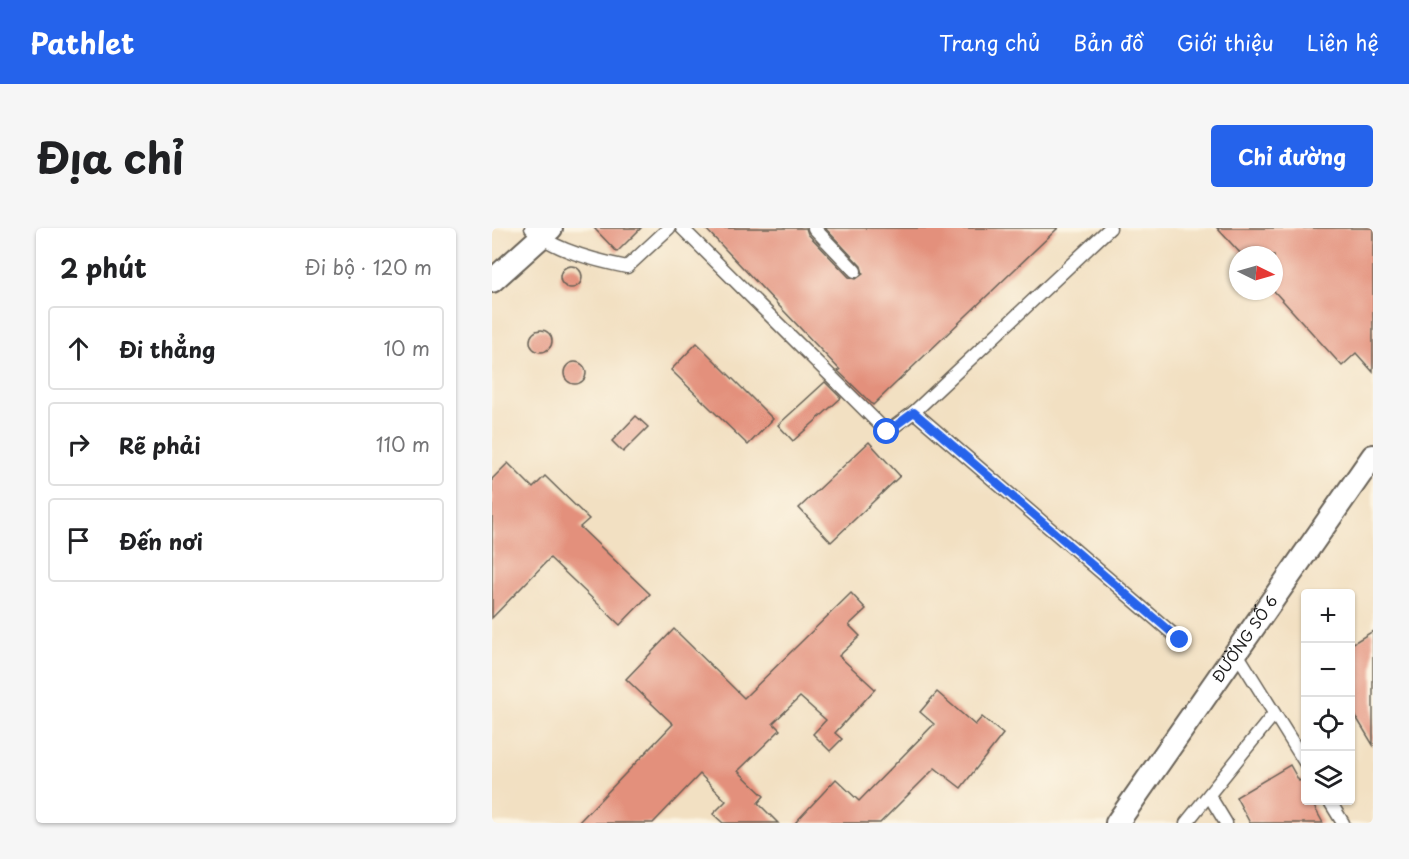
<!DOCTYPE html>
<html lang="vi">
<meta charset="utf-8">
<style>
:root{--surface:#fff;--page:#f6f6f6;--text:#202124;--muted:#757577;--line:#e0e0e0;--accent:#2563eb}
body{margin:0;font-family:"Playpen Sans",sans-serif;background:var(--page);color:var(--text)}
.controls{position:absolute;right:18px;bottom:18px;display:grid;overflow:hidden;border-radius:6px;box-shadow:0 2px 4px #0004}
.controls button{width:54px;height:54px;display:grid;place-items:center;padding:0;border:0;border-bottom:2px solid var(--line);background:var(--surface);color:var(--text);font:30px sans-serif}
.compass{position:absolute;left:737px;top:18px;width:54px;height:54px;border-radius:50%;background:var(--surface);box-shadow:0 2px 4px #0004;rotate:95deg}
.stop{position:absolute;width:18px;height:18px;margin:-14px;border:4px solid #2563eb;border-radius:50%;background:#fff}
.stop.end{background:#2563eb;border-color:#fff;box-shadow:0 2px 6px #0008}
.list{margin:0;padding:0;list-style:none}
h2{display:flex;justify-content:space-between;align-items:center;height:78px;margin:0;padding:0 24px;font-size:26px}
h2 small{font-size:20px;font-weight:400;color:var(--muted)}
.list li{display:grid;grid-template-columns:39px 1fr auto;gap:18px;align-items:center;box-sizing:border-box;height:84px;margin:0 12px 12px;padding:0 12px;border:2px solid var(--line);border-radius:6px}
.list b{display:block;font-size:22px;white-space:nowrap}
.list em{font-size:20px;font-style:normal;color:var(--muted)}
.icon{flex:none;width:33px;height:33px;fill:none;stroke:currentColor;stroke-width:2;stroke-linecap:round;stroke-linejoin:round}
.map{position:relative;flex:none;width:881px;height:595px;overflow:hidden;border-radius:6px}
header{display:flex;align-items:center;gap:36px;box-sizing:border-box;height:84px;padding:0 30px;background:var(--accent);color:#fff}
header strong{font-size:28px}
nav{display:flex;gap:33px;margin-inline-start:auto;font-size:21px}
.intro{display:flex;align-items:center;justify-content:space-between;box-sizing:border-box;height:144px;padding:0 36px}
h1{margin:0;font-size:42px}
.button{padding:15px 27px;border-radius:6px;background:var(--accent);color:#fff;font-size:21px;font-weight:700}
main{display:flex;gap:36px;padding:0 36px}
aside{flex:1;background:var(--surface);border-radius:6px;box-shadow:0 2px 4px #0004}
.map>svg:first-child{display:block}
.building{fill:#e3907b}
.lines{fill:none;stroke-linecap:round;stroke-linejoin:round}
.lane-casing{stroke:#676156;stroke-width:15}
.street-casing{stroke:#676156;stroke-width:26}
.lane{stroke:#fff;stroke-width:12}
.street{stroke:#fff;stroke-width:22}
.route{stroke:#2563eb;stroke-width:8}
.labels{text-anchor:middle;stroke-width:4.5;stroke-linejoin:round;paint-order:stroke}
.street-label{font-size:15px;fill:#1c1c1c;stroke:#fcf5e5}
</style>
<header>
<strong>Pathlet</strong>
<nav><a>Trang chủ</a><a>Bản đồ</a><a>Giới thiệu</a><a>Liên hệ</a></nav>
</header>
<div class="intro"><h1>Địa chỉ</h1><a class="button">Chỉ đường</a></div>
<main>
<aside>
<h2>2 phút<small>Đi bộ · 120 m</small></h2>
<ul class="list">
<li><svg class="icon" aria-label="ahead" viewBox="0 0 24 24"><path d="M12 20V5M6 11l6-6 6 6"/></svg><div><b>Đi thẳng</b></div><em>10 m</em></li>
<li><svg class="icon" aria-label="right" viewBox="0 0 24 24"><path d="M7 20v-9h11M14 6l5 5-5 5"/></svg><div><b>Rẽ phải</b></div><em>110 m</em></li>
<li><svg class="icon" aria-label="arrive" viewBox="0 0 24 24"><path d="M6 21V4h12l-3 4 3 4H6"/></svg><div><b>Đến nơi</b></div></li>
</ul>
</aside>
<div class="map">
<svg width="881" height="595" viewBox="0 0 881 595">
<rect width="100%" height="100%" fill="#fcf5e5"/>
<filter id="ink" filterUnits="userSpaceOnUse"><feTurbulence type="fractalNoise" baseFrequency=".0167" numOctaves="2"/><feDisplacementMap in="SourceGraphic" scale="12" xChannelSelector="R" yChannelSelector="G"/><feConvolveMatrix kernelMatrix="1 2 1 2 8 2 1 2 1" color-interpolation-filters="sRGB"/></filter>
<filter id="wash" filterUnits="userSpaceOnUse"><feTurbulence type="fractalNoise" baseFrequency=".008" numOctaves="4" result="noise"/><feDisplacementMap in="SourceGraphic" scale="24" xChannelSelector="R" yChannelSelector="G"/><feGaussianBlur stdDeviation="1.35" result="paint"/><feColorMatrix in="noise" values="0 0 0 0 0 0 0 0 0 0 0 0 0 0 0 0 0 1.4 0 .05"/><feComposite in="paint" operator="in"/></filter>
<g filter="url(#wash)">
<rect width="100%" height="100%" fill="#f2e0c2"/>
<g id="blocks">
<g class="building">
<polygon points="102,0 149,0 125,24"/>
<polygon points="213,0 314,0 316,6 357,49 364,51 371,46 369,38 333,0 566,0 381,177 346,143 348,142"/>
<polygon points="725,0 881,0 881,144 864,125 850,138 782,63 782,27 750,27"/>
<circle cx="79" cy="49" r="11"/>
<circle cx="49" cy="113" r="11"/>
<polygon points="205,115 281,191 256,217 179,142"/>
<circle cx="83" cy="145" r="11"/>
<polygon points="333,154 349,170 301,213 286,197"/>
<polygon points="144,188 156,199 131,224 120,213"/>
<polygon points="377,214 408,248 339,314 307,280"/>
<polygon points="16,235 41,260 53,248 97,291 88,299 158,366 128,397 58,330 0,390 0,251"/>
<polygon points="359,365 374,381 357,397 368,408 347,428 383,461 343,505 350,511 338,523 321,506 334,492 308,469 281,495 288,502 246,543 272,568 266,575 286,595 231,595 221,586 234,573 208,546 161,595 86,595 181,496 134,451 182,401 252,470"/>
<polygon points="881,403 881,517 858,479 858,417"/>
<polygon points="445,464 483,497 490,489 511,506 469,560 443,540 388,595 303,595 344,551 367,573 442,496 428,484"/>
<polygon points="798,537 807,553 813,550 813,573 819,573 831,595 758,595 744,569"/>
</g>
</g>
</g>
<g filter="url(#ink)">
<use href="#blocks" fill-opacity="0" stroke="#676156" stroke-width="1.5"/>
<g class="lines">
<g class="lane-casing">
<g id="lane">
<path d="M39,0C59,22 106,33 135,39L177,0"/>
<polyline points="190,0 395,204 422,184 618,0"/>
<polyline points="322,0 363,43"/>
<polyline points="422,184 688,412"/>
<polyline points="744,424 814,536"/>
<polyline points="717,567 734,595"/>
<polyline points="837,572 851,595"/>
<polyline points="694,595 782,486"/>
</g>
</g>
<g class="street-casing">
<g id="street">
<polyline points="0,53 59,0"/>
<path id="s1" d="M625,595L881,228"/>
</g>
</g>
<use href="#lane" class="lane"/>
<use href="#street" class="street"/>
</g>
</g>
<g class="lines" filter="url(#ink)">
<polyline class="route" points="395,204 422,184 688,412"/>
</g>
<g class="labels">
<g class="street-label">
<text dy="5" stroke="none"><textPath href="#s1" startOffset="224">ĐƯỜNG SỐ 6</textPath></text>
</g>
</g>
</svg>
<div class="controls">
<button>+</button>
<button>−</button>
<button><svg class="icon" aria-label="locate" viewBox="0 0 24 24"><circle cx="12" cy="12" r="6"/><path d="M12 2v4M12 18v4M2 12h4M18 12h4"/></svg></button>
<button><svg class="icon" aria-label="layers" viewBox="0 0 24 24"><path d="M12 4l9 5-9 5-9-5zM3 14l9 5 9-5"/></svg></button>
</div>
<svg class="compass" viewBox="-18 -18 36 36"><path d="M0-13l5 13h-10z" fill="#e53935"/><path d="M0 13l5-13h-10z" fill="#757577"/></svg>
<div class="stop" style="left:395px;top:204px"></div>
<div class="stop end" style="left:688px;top:412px"></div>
</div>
</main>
